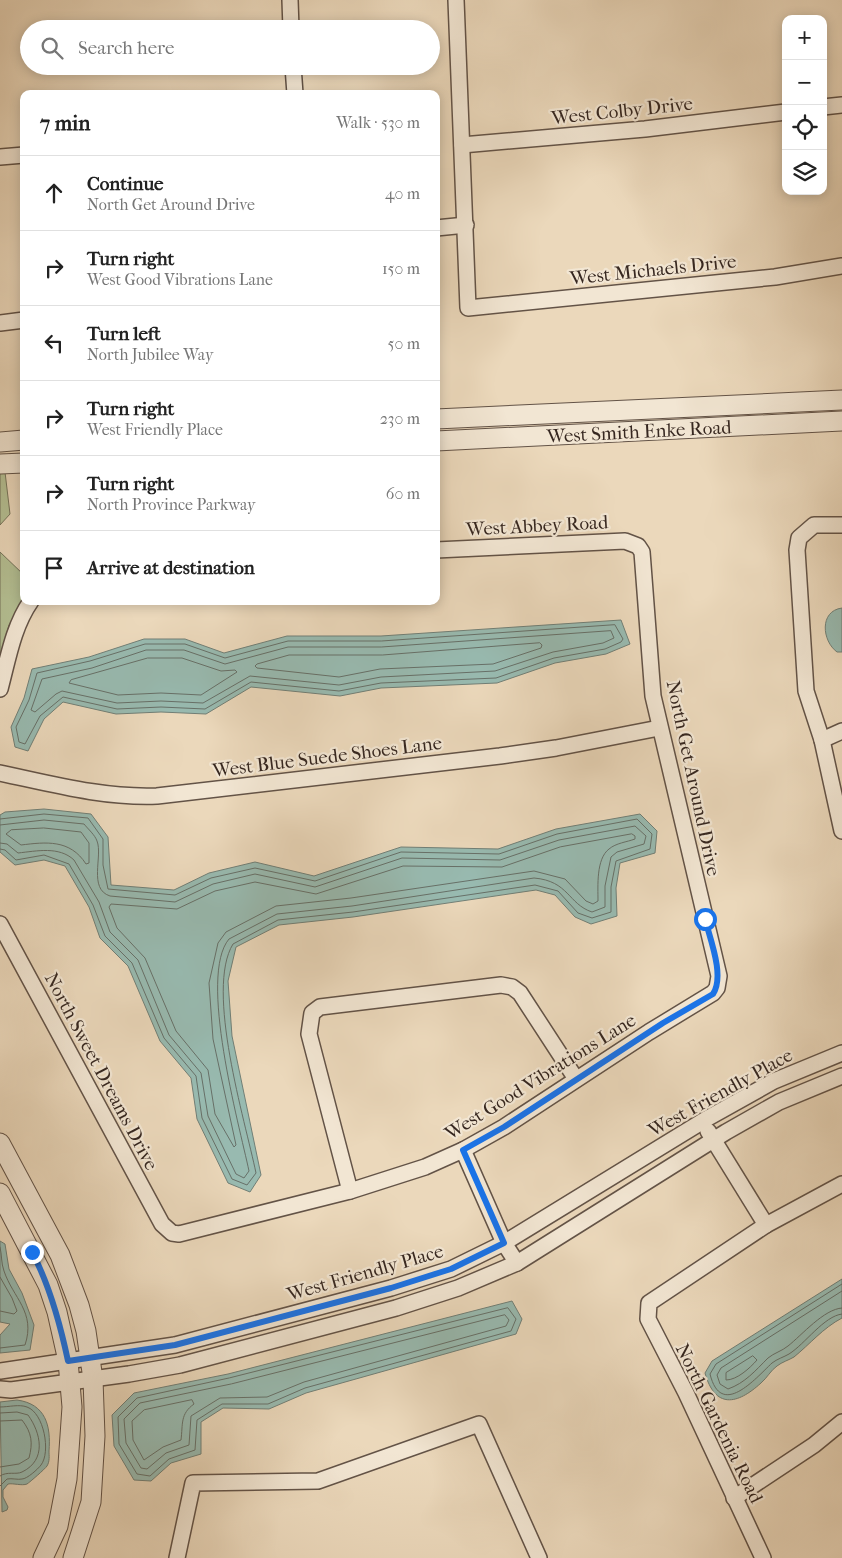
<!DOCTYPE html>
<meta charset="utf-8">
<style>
:root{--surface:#fff;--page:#f6f6f6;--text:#222;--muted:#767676;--line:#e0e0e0}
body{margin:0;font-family:"IM FELL French Canon",serif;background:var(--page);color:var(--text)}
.controls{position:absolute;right:15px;top:15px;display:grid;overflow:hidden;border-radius:10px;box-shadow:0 2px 12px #0003}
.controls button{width:45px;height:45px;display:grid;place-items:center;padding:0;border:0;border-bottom:1px solid var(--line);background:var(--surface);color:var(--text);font:25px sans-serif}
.stop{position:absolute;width:15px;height:15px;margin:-11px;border:4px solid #1a73e8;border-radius:50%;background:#fff}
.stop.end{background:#1a73e8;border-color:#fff;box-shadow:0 1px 5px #0008}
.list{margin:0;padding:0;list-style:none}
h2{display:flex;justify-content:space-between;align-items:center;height:65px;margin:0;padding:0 20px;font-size:21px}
h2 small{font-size:16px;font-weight:400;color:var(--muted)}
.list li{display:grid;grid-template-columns:32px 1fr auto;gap:15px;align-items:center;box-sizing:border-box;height:75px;padding:0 20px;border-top:1px solid var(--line)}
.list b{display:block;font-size:19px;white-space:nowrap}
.list p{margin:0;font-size:16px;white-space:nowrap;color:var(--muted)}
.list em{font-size:16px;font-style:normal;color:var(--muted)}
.icon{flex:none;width:28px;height:28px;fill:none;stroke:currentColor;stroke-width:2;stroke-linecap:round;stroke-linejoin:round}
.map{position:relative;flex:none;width:842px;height:1558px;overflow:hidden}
.search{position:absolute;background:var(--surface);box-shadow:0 2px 12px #0003;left:20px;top:20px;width:420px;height:55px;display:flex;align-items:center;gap:12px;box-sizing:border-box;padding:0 18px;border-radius:28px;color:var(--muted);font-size:19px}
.panel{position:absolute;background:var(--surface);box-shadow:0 2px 12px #0003;left:20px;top:90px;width:420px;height:515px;border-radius:10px}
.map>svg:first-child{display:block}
.green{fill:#b4bf93;stroke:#75735a}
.water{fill:#98bab0;stroke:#717f76}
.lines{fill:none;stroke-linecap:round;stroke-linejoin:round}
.shore{stroke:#677068;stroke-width:1}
.minor-casing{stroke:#635347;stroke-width:18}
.tertiary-casing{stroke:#635347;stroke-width:21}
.minor{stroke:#f2e6d3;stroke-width:15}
.tertiary{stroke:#f2e6d3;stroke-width:19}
.route{stroke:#1a73e8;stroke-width:6}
.labels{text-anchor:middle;stroke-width:4.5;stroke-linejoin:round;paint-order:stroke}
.street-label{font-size:19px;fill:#362720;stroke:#f2e6d3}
</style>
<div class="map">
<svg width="842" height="1558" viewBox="0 0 842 1558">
<rect width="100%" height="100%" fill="#ebd8bb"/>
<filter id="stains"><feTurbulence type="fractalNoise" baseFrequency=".004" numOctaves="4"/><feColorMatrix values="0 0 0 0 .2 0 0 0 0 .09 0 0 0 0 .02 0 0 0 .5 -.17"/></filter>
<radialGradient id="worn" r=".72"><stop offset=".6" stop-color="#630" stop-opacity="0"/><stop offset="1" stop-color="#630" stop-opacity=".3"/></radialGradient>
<g class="green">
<polygon points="0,472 5,472 10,514 0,525"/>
<polygon points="0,552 24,575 25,601 9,625 0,660"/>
</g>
<g class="water">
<path d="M842,608V652H837C822,641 819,611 842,608Z"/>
<polygon points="621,620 630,644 606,654 555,663 497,683 381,688 340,696 251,687 206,714 161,712 116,714 63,702 44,719 28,751 15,747 11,727 24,698 32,669 89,657 144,639 185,639 224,653 287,636 381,636"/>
<polygon points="44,809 91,814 108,837 111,885 174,890 209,873 255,862 314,876 401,847 498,849 556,829 640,814 657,831 655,853 620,863 616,888 617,916 591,924 575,917 555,895 536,890 353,917 279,925 236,947 228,981 232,1036 261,1175 250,1192 228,1183 197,1119 191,1078 160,1041 128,966 100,938 89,907 65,866 44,860 15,865 0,852 0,815 5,812"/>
<polygon points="0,1241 5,1244 9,1269 22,1293 34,1325 30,1350 0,1353 0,1335 10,1324 0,1322"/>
<path d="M842,1279V1318C823,1328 810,1344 794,1357C789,1360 782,1362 777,1366C771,1370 767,1378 761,1383C737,1405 715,1409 705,1373L712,1361Z"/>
<polygon points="512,1301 522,1319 516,1334 306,1393 269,1409 223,1408 201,1422 201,1454 171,1463 151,1481 134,1480 114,1446 112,1415 134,1393 228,1374"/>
<path d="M17,1400C46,1404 51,1426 49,1451C49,1456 50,1461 47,1466C45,1469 30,1482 27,1484C22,1486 13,1483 8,1484L3,1490V1497L8,1507L7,1510L2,1512L0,1402Z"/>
</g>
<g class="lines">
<g class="shore">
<polygon points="615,625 623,639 621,642 605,649 554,658 496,678 381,683 339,691 251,682 205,709 161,707 117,709 63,697 40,716 25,744 19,742 16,727 29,700 37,673 90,661 145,644 185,644 225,658 288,641 381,641"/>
<polygon points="611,631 614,638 603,643 553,652 495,671 381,677 339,685 250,676 203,703 161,701 117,703 62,691 56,694 35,712 31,710 42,679 92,668 146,650 184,650 225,664 288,647 381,647"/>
<polygon points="540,643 542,645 541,648 493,664 380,669 339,677 257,668 255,666 257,664 289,655 382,655"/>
<polygon points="148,658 182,658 221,671 235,670 237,672 201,695 161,693 118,695 69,683 71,680"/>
<path d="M0,819L44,814L88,818L103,839V865L108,889L175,895L211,878L255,868L315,881L401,852L499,854L557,834L637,819L652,834L650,849L616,861L611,887V912L592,918L578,913L558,891L535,885L353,912L278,920L233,944C205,990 245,1120 256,1173L247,1185L232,1179L202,1118L196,1076L164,1038L132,963L105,936L93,905L69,864L44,855L16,860L5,850L0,849"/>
<path d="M0,825L44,820L84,824C88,829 95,835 97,841C103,856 88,889 110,896L175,902L213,884L255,874L315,887L402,858L500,860L559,840L635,826L646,836L644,844L617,852L611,857L605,886V907L592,912C568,904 569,881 534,878L352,906L277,914L229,939C198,976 239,1124 249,1171L244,1178L236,1174L208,1116L201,1073L169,1035L138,960L110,932L99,902L74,860C59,846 37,851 18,853L7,844L0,843"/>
<path d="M44,828L81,832L89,843V863L86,864C70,839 46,842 21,845L6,834L11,830Z"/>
<path d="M632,834L635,836V839C627,842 616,843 609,849C596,859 598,886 598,901L593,904L586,901L565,879L534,871L351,898L276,906L226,932L218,943L209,983L213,1039L236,1145L234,1147L215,1114L208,1070L176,1031L145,958L117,928L109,907L111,904L177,909L215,891L255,882L316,894L403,866L502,867L560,847Z"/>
<path d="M0,1247C2,1255 1,1263 4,1271C13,1298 36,1312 25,1345L0,1348"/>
<polyline points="0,1277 12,1298 17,1311 14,1314 0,1311"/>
<path d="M842,1284L716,1364L710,1374C721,1419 755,1379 772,1363C777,1359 784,1357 789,1354C805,1344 824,1316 842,1314"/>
<path d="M842,1291L721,1368L717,1375L720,1384L728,1389C745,1383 755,1371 768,1358C774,1353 782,1351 788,1346C802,1335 824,1309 842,1308"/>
<polygon points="508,1308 516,1319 511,1331 305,1388 268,1404 222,1404 197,1420 195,1450 169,1459 150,1476 137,1474 119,1444 118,1417 137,1398 229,1378"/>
<polygon points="505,1315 509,1320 506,1326 304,1382 267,1397 220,1398 191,1416 189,1445 166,1453 147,1469 141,1468 126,1443 124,1419 140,1403 231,1384"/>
<path d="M753,1356L757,1360C750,1368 737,1380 726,1380V1373Z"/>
<path d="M192,1400L194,1404C180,1414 183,1424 181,1440L163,1447L144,1460L133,1440L132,1421L144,1410Z"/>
<path d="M0,1407C9,1407 19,1404 27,1407C44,1413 51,1452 41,1465C38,1469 27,1479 22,1479C18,1480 12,1478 7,1479L0,1486"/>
<path d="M0,1413L17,1412L28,1415C41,1433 47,1460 22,1472C16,1475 7,1471 0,1476"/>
<path d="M0,1421L22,1420C32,1433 33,1443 29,1458L19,1464L0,1467"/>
</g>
<g class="minor-casing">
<g id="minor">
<polyline points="290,0 291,29"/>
<polyline points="456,0 468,308 775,277 842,266"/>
<polyline points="293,66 295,94"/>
<polyline points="823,107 842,105"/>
<polyline points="462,145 645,129 786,112"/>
<polyline points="0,157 24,155"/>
<polyline points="436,228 466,225"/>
<polyline points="0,323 24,320"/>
<polyline points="842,525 814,525 799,538 797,550 806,691 822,740 842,831"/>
<path d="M0,689C8,659 13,627 31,601"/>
<polyline points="822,740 842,731"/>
<path d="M0,773C52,784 103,798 157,796L500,756L556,748L659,728"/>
<polyline points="0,924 162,1224 172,1233 179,1234 350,1191 425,1167 463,1150 504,1127 649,1032 713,993 717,988 719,976 653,696 642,552 638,546 625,541 436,550"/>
<polyline points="708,1131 766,1225"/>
<polyline points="463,1150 504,1243 517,1263"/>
<polyline points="350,1191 309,1034 312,1013 320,1007 501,985 512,987 520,993 576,1079"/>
<polyline points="0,1371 175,1345 391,1288 451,1269 504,1243 708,1118 774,1081 842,1053"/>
<polyline points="0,1389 11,1390 129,1374 180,1365 396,1308 458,1288 517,1263 726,1132 779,1102 842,1076"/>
<polyline points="734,1498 814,1445 842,1422"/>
<polyline points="177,1558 193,1483 318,1481 479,1424 539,1558"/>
<polyline points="763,1558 686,1393 648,1319 649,1303 766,1225 842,1184"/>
</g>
</g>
<g class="tertiary-casing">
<g id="tertiary">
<polyline points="436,419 842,400"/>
<polyline points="436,441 842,421"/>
<polyline points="0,442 24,440"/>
<polyline points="0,464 24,463"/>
<polyline points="0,1143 60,1255 79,1305 86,1331 93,1379 95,1436 91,1502 73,1558"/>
<polyline points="0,1193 48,1285 57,1312 68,1361 72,1407 67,1479 58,1526 43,1558"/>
</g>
</g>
<use href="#minor" class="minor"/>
<use href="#tertiary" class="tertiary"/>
</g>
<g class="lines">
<path class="route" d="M32,1252C50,1286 60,1323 68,1361L175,1345L391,1288L451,1269L504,1243L463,1150L504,1127L663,1023L713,994C725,976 710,939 705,919"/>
</g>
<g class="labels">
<g class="street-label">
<text transform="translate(622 110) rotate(-6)" y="7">West Colby Drive</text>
<text transform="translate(653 269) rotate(-6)" y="7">West Michaels Drive</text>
<text transform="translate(639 431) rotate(-3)" y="7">West Smith Enke Road</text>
<text transform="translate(537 525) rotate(-3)" y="7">West Abbey Road</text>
<text transform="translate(327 756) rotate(-7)" y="7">West Blue Suede Shoes Lane</text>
<text transform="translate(694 778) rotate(78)" y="7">North Get Around Drive</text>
<text transform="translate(102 1071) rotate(62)" y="7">North Sweet Dreams Drive</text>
<text transform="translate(540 1076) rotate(-32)" y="7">West Good Vibrations Lane</text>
<text transform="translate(720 1092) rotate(-29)" y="7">West Friendly Place</text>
<text transform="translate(365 1272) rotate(-16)" y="7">West Friendly Place</text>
<text transform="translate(720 1423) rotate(64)" y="7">North Gardenia Road</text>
</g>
</g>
<rect width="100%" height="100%" filter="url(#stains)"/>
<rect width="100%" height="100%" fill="url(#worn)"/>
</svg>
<div class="controls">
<button>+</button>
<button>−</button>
<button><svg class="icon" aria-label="locate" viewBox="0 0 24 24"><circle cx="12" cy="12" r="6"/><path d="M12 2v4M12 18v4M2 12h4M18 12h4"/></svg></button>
<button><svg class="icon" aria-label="layers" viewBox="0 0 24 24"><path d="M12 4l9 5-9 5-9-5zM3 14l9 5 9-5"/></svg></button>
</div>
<div class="stop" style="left:705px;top:919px"></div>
<div class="stop end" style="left:32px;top:1252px"></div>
<div class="search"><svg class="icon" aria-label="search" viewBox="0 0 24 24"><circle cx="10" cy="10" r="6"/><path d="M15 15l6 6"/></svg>Search here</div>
<section class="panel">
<h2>7 min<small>Walk · 530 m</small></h2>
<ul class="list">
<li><svg class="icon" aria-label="ahead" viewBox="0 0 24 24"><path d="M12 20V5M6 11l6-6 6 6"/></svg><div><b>Continue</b><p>North Get Around Drive</p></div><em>40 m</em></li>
<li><svg class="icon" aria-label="right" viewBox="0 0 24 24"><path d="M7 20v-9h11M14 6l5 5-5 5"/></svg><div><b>Turn right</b><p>West Good Vibrations Lane</p></div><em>150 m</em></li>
<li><svg class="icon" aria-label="left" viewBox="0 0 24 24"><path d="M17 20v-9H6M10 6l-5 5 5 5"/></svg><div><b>Turn left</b><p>North Jubilee Way</p></div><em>50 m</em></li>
<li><svg class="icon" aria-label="right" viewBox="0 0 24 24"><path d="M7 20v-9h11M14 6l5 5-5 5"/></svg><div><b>Turn right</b><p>West Friendly Place</p></div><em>230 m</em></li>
<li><svg class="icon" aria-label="right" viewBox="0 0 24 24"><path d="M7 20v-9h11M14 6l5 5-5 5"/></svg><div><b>Turn right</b><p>North Province Parkway</p></div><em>60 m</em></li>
<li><svg class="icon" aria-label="arrive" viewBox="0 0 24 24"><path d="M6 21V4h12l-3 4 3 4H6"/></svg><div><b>Arrive at destination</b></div></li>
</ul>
</section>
</div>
